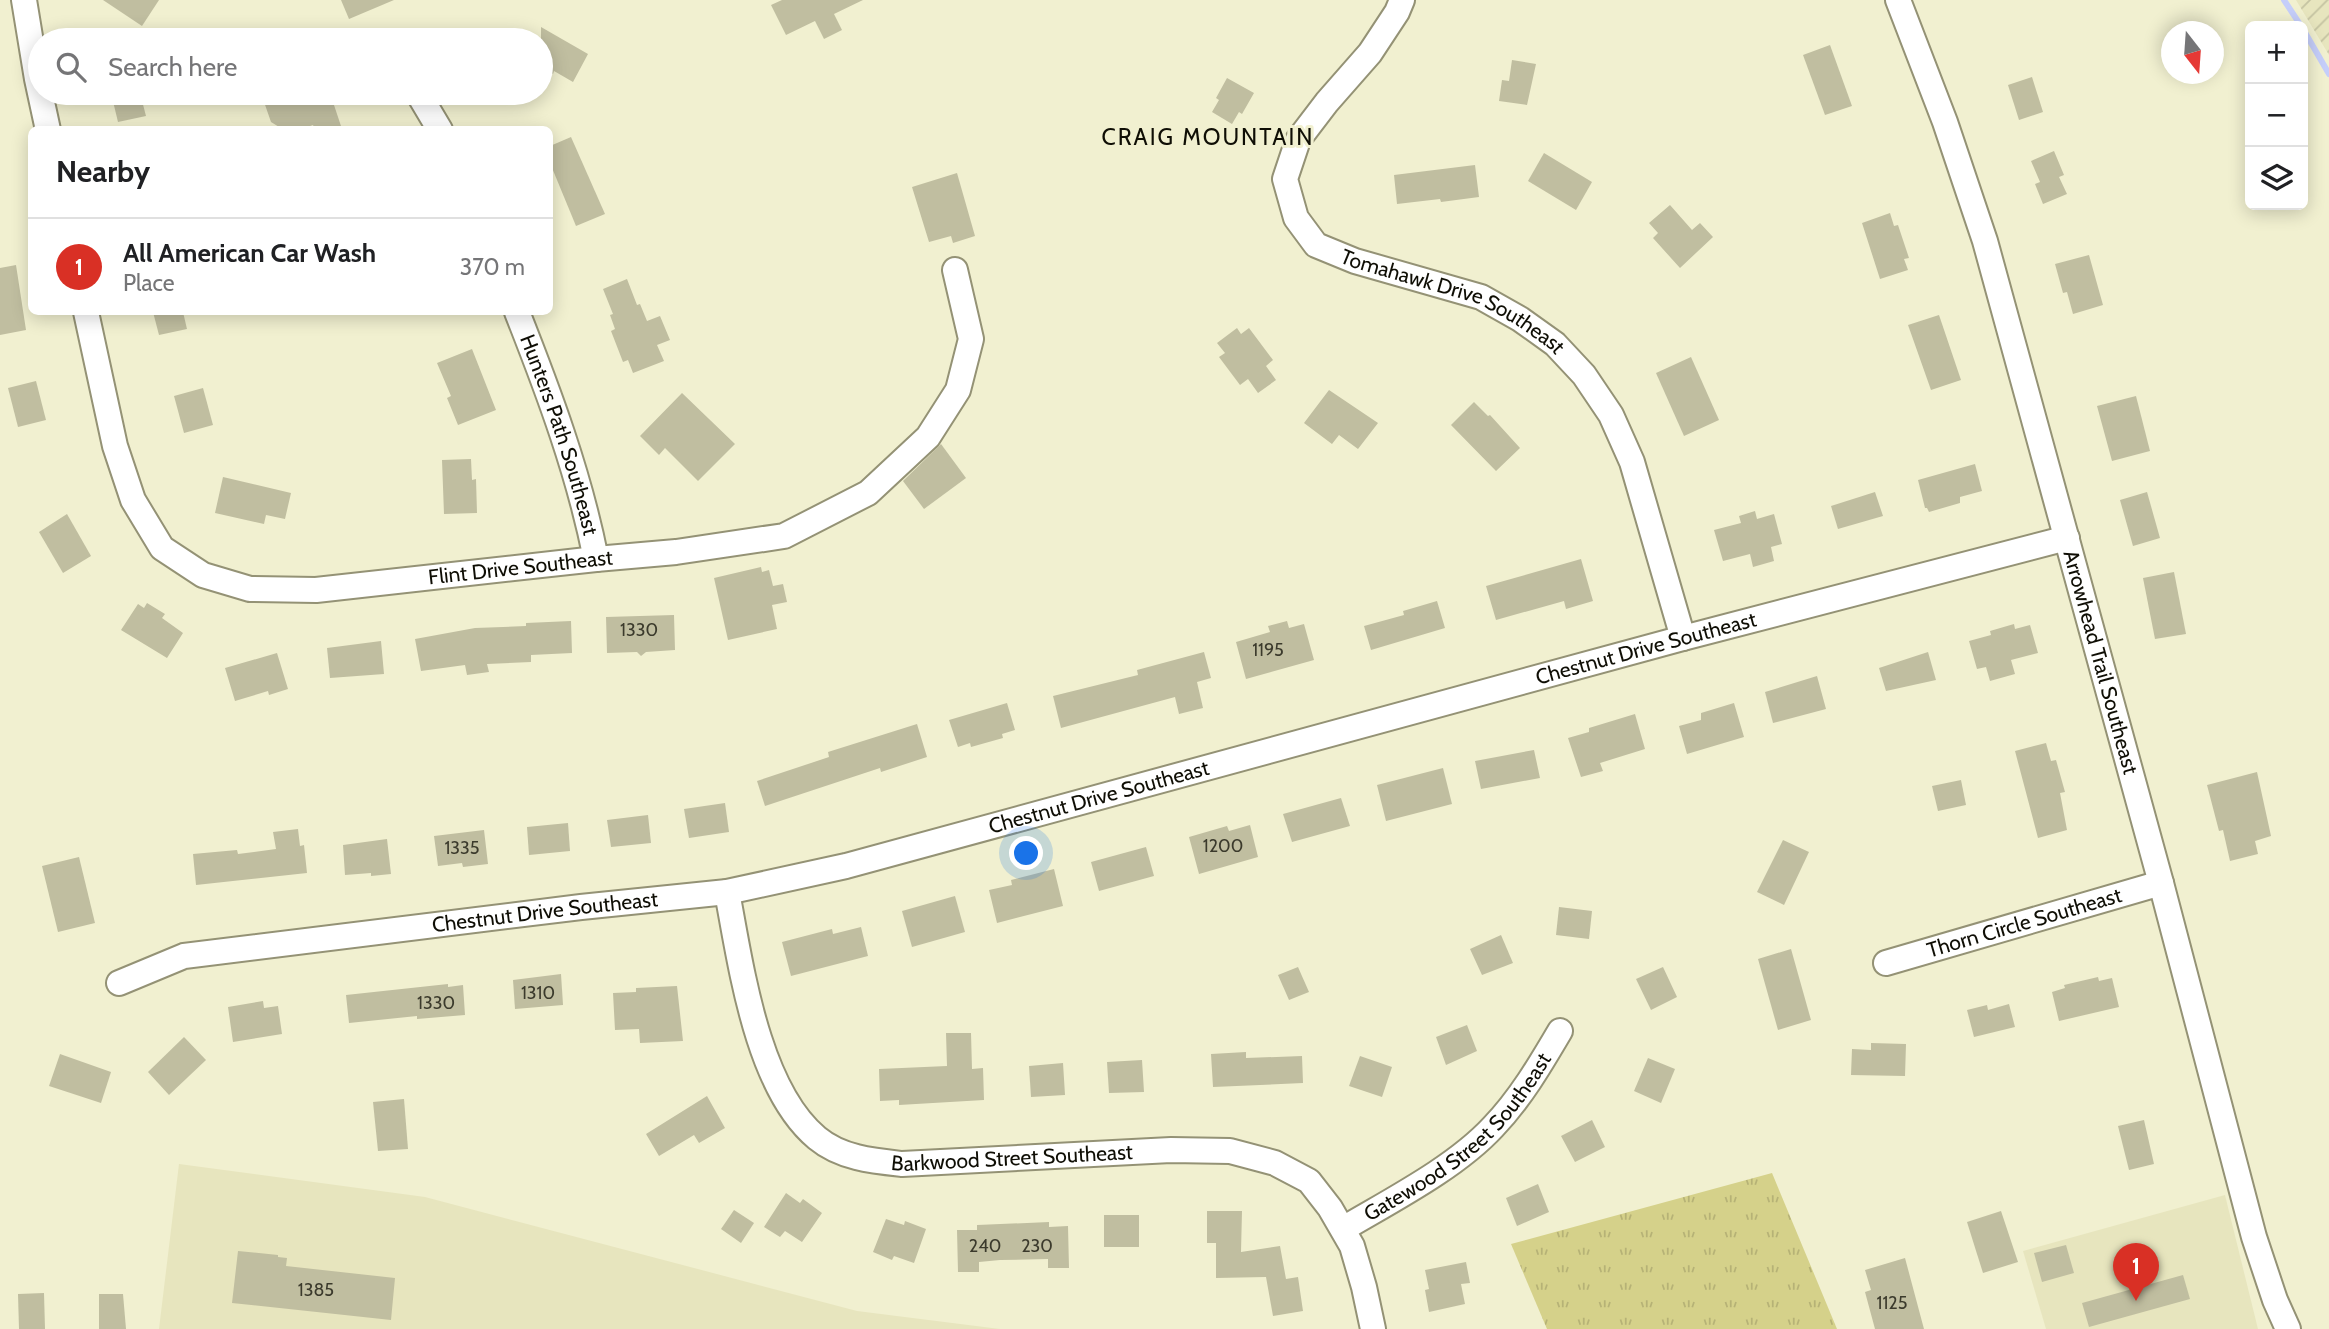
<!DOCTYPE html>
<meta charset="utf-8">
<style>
:root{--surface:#fff;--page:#f6f6f6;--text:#202124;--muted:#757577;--line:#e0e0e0;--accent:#d93025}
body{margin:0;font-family:Cabin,sans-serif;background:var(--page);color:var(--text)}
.controls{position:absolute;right:21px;top:21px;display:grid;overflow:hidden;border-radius:10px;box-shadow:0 4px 18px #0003}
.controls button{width:63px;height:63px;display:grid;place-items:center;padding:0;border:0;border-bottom:2px solid var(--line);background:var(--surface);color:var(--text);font:35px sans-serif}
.compass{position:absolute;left:2161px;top:21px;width:63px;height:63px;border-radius:50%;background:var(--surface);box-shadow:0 4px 18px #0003;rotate:163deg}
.you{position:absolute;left:1027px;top:854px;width:24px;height:24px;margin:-18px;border:5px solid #fff;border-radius:50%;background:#1a73e8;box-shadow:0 0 0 10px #1a73e833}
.badge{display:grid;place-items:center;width:46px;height:46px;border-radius:50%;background:var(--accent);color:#fff;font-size:23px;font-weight:700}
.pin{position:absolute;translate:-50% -58px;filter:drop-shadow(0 2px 4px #0008)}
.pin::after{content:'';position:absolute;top:37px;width:24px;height:21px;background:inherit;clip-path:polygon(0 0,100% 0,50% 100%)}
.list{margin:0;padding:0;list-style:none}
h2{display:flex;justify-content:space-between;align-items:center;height:91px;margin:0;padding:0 28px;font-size:30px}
h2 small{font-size:23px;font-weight:400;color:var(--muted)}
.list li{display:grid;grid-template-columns:46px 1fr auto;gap:21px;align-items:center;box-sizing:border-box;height:98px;padding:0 28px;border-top:2px solid var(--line)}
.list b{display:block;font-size:26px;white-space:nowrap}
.list p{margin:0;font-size:23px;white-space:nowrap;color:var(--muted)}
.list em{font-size:23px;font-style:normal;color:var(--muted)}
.icon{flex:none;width:38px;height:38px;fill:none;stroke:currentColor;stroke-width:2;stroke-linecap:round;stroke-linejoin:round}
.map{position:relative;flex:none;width:2329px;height:1329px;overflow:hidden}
.search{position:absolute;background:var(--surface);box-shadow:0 4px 18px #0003;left:28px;top:28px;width:525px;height:77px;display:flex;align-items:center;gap:18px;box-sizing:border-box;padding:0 24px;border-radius:38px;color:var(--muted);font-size:26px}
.panel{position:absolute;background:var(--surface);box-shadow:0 4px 18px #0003;left:28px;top:126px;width:525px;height:189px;border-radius:10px}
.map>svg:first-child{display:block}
.built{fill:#e7e5be}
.industrial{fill:url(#industrial-furrows)}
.grass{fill:url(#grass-tufts)}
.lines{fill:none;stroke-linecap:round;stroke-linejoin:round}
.stream{stroke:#c5cefa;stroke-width:6}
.building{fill:#c0bea0}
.minor-casing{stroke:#949275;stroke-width:28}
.minor{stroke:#fff;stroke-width:24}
.labels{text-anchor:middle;stroke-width:6;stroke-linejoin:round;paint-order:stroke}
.number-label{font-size:18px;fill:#3b3a2c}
.street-label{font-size:21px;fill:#0f0e05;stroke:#f1f0d0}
.neighbourhood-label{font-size:23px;letter-spacing:2px;fill:#0f0e05;stroke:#f1f0d0}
</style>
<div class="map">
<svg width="2329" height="1329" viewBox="0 0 2329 1329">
<defs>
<pattern id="industrial-furrows" width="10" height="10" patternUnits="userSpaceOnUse" patternTransform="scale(1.75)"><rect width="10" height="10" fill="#e7e5be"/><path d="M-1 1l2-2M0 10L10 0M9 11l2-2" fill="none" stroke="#c5c3a2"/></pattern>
<pattern id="grass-tufts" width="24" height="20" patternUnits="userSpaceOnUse" patternTransform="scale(1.75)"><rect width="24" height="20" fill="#d5d18a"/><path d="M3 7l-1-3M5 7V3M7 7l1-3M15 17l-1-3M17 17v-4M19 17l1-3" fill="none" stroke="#b6b276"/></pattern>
</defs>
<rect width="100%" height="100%" fill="#f1f0d0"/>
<g class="built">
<polygon points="179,1164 425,1197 857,1311 1000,1329 159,1329"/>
<polygon points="2225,1195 2258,1329 2046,1329 2023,1251"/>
</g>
<polygon class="industrial" points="2296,0 2329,0 2329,55"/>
<polygon class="grass" points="1772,1173 1837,1329 1547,1329 1511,1244"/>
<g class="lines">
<g class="stream">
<polyline points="2284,0 2301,26"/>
<polyline points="2303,29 2329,74"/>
</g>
</g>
<g class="building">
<polygon points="103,0 159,0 142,26"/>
<polygon points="341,0 394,0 349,19"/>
<polygon points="782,0 863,0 834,14 842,30 824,39 815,21 786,35 771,5"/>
<polygon points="541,27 588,54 573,82 554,71 553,74 541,67"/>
<polygon points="1830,45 1852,106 1825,115 1803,55"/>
<polygon points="1512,60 1536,64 1527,105 1499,101 1502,80 1509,81"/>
<polygon points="2032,77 2043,112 2019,120 2008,85"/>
<polygon points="1227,78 1254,93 1242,114 1239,112 1232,124 1212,112 1219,100 1216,98"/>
<polygon points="111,93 140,93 146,116 118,122"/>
<polygon points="265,93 322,93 325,102 332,99 341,126 331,130 315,130 313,125 299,130 284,130 271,122 263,99 267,98"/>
<polygon points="571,137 605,214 576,226 550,163 550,146"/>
<polygon points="2054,151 2064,175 2059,177 2067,194 2043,204 2035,184 2040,182 2031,161"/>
<polygon points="1544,153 1592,182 1576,210 1528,181"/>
<polygon points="1475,165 1479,197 1441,202 1440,199 1397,204 1394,175"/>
<polygon points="957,173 975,236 953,243 951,236 929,242 912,187"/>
<polygon points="1670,205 1692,230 1700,223 1713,237 1680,268 1653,238 1658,233 1649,223"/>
<polygon points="1890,213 1894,226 1898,225 1909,258 1904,259 1908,270 1880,279 1862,223"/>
<polygon points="2089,255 2103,305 2073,314 2067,292 2063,293 2055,264"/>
<polygon points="16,265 26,330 0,335 0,268"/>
<polygon points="627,279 637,305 640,304 647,321 660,316 670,340 657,345 664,361 633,373 628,360 623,362 611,331 615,329 610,315 613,314 603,289"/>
<polygon points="153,312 183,312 187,329 159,335"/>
<polygon points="1939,315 1961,380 1931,390 1908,325"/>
<polygon points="1237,328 1241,334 1249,328 1273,360 1266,366 1276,380 1258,393 1248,379 1240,385 1219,357 1225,353 1217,343"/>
<polygon points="472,349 496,410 458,425 447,398 451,396 437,363"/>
<polygon points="1691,357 1719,420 1684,436 1656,373"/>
<polygon points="36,381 46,420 18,427 8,388"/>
<polygon points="203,388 213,425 184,433 174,396"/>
<polygon points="1329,390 1378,423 1358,449 1339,435 1332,444 1304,423"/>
<polygon points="682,393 735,444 698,481 665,448 659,455 640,436"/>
<polygon points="2136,396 2150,451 2112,461 2097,406"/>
<polygon points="1474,402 1488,416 1490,415 1520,448 1496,471 1451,425"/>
<polygon points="941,444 966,478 924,509 903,481"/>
<polygon points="471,459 472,480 476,479 477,513 444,514 442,460"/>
<polygon points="1975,464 1982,491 1960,497 1960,503 1929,512 1927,508 1925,508 1918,480"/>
<polygon points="223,477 291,493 285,519 266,515 264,524 215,513"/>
<polygon points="1875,492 1883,516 1838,529 1831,506"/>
<polygon points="2147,492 2160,538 2133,546 2120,500"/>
<polygon points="1755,511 1757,519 1774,514 1782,544 1771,547 1774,561 1753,567 1750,554 1723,561 1714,530 1741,523 1739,516"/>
<polygon points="67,514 91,556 63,573 39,532"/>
<polygon points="1581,559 1593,601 1566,609 1564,601 1496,620 1486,586"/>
<polygon points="761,567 762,572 769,570 773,586 783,584 787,602 772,605 777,629 728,640 714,578"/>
<polygon points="2174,572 2186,634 2155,639 2143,578"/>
<polygon points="1437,601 1445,628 1371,650 1364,626 1404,615 1403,611"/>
<polygon points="147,603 165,614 162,618 183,633 167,658 121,630 138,604 144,608"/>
<polygon points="674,615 675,650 646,652 641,656 637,652 607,653 606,617"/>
<polygon points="571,621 572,653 531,655 531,662 487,664 489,672 467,675 465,665 421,671 415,639 475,628 526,626 526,623"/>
<polygon points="1287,621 1289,628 1304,624 1314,660 1246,679 1236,642 1270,632 1268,626"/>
<polygon points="2014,624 2015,629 2030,625 2038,653 2011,660 2015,674 1990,681 1986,667 1977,669 1969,641 1991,635 1990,631"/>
<polygon points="381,641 384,674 330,678 327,648"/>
<polygon points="1204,652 1211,678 1197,682 1203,708 1179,714 1175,697 1061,728 1053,696 1138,675 1137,670"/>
<polygon points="1928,652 1936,680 1886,691 1879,668"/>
<polygon points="277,653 288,689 269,695 268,691 235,701 225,668"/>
<polygon points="1817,676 1826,709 1773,723 1765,692"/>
<polygon points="1007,703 1015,730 1002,734 1003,738 971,747 970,743 958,747 949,720"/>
<polygon points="1734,703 1744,737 1687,754 1679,726 1701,720 1701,713"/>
<polygon points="1635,714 1645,749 1600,763 1603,771 1581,777 1568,738 1589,732 1589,728"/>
<polygon points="917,724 927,757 881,772 880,768 765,806 757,781 829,757 828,752"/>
<polygon points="2046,743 2051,761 2056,760 2065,792 2060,793 2067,830 2038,838 2015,751"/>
<polygon points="1534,750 1540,778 1481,789 1475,761"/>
<polygon points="1443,768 1452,804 1386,821 1377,785"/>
<polygon points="2257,772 2271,836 2255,841 2258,854 2230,861 2223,830 2219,831 2207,785"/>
<polygon points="1961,780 1966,805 1938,811 1932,786"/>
<polygon points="1341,798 1350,826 1292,842 1283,814"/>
<polygon points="725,803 729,832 689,838 684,809"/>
<polygon points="648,815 651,843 611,847 607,820"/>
<polygon points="568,823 570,851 529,855 527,827"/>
<polygon points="1250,825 1258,857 1199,874 1189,837 1227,826 1229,831"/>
<polygon points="298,829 300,846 304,845 307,873 196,885 193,854 237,850 238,854 276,849 273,832"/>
<polygon points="484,830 488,864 463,867 462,863 438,866 434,836"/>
<polygon points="387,839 391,874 371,876 371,873 345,875 343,845"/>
<polygon points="1783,840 1809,852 1784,905 1757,892"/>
<polygon points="1146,847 1154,876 1099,891 1091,862"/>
<polygon points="79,857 95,923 58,932 42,866"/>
<polygon points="1054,869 1063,906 997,923 989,890 1012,885 1011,880"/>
<polygon points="955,896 965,932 912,947 902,911"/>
<polygon points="1559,907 1592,911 1589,939 1556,935"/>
<polygon points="861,927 868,956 791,976 782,942 832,929 833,934"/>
<polygon points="1501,935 1513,963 1482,975 1470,949"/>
<polygon points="1791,949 1811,1020 1778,1030 1758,959"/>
<polygon points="1298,967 1309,992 1289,1000 1278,975"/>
<polygon points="1663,967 1677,997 1651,1010 1636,979"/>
<polygon points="561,974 563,1005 515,1009 513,980"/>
<polygon points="2098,977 2099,981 2112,978 2119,1007 2059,1021 2052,992 2065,988 2064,985"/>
<polygon points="448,984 448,987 463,985 465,1015 417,1019 417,1016 349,1023 346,995"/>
<polygon points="677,986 683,1041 640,1043 639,1029 615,1030 613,993 636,992 636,988"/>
<polygon points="263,1001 264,1008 278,1006 282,1034 233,1042 228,1007"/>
<polygon points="2009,1004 2015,1027 1974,1037 1967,1010 1987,1005 1988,1010"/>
<polygon points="1467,1025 1477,1051 1446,1065 1436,1037"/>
<polygon points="946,1033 971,1033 972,1069 983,1068 984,1100 899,1105 899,1100 880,1101 879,1069 947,1066"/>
<polygon points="184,1037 206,1060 169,1095 148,1072"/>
<polygon points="1871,1043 1906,1044 1905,1076 1851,1075 1852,1049 1871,1050"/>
<polygon points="1246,1052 1246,1058 1302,1056 1303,1083 1213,1087 1211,1054"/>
<polygon points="60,1054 111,1072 101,1103 49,1086"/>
<polygon points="1360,1056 1392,1067 1382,1097 1349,1086"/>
<polygon points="1648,1058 1675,1069 1661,1103 1634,1091"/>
<polygon points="1142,1060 1144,1092 1109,1093 1107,1062"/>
<polygon points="1063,1063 1065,1095 1031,1097 1029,1066"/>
<polygon points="707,1096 725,1128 699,1143 694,1135 659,1156 646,1134"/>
<polygon points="404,1099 408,1149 378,1151 373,1102"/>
<polygon points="1592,1120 1605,1147 1575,1162 1561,1136"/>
<polygon points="2144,1120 2154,1164 2129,1170 2118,1126"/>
<polygon points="1538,1184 1549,1212 1517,1226 1506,1198"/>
<polygon points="786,1193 800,1203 803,1199 822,1213 802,1242 785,1231 780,1237 764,1227"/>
<polygon points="734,1210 754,1223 741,1243 721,1229"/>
<polygon points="1207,1211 1242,1211 1241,1252 1280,1246 1286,1279 1298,1277 1303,1311 1273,1316 1266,1277 1216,1278 1216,1243 1207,1243"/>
<polygon points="2001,1211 2018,1262 1983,1273 1967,1222"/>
<rect x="1104" y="1215" width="35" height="32"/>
<polygon points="886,1219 904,1225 905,1221 926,1229 914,1263 894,1256 892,1260 873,1252"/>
<polygon points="1049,1222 1049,1227 1068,1226 1069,1268 1048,1268 1048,1259 1000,1260 979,1262 979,1272 958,1272 957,1230 977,1230 977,1225"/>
<polygon points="2066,1245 2074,1273 2042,1282 2034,1253"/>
<polygon points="238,1251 278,1255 278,1257 287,1258 286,1266 395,1278 391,1320 232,1303"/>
<polygon points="1905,1258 1924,1329 1875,1329 1865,1292 1871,1290 1865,1270"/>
<polygon points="1466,1262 1470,1283 1461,1284 1465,1304 1429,1312 1425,1290 1429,1289 1425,1270"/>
<polygon points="2183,1275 2190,1299 2089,1327 2082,1303"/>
<polygon points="44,1293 45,1329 19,1329 18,1294"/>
<polygon points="99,1294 123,1294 126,1329 99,1329"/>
</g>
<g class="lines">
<g class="minor-casing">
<g id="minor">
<polyline points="24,0 37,79 48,130"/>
<path id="s1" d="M1402,0L1397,12L1370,53L1327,102L1298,140L1285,179L1296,218L1316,245L1355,261L1481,297L1520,319L1555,344L1584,375L1611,415L1632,462L1683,638"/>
<path id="s2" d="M1898,0L1945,122L1985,241L2161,883L2254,1237L2275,1300L2288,1329"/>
<polyline points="418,93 440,130"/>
<path id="s3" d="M86,312L115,446L133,500L162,548L203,575L250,589L316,590L596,559L676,552L784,536L868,493L928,437L958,390L971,339L955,270"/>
<path id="s4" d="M517,312C549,393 579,473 596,559"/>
<path id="s5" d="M727,892C741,966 757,1088 817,1138C841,1158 873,1161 902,1164L1171,1150L1230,1151L1275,1163L1309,1181L1330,1208L1352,1246L1364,1287L1373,1329"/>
<path id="s6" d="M1886,963L2161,883"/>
<path id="s7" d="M119,983L184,956L581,907L727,892L846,866L1683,638L2067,538"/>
<path id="s8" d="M1343,1229C1390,1201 1455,1168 1493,1127C1520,1099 1540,1065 1560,1031"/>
</g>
</g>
<use href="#minor" class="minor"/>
</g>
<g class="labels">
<g class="number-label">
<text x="639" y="636">1330</text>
<text x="1268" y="656">1195</text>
<text x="1223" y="852">1200</text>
<text x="462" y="854">1335</text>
<text x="538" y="999">1310</text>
<text x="436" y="1009">1330</text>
<text x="985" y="1252">240</text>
<text x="1037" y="1252">230</text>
<text x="316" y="1296">1385</text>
<text x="1892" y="1309">1125</text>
</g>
<g class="street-label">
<text dy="7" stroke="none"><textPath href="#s1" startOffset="439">Tomahawk Drive Southeast</textPath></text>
<text dy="7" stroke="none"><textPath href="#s4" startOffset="130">Hunters Path Southeast</textPath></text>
<text dy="7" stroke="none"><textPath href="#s3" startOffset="620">Flint Drive Southeast</textPath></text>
<text dy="7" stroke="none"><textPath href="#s7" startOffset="1568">Chestnut Drive Southeast</textPath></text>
<text dy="7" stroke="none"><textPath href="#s2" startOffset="693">Arrowhead Trail Southeast</textPath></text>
<text dy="7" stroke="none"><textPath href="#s7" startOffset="1001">Chestnut Drive Southeast</textPath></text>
<text dy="7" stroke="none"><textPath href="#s7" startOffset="434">Chestnut Drive Southeast</textPath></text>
<text dy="7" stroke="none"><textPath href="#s6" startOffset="144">Thorn Circle Southeast</textPath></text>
<text dy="7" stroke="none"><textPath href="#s8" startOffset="149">Gatewood Street Southeast</textPath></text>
<text dy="7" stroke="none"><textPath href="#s5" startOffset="467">Barkwood Street Southeast</textPath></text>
</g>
<g class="neighbourhood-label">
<text x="1208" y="145">CRAIG MOUNTAIN</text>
</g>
</g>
</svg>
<div class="controls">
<button>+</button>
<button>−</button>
<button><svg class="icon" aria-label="layers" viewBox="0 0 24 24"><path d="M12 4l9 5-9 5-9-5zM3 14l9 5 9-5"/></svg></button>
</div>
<svg class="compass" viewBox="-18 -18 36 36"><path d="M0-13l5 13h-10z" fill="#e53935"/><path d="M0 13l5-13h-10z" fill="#757577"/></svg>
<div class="you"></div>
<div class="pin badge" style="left:2136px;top:1301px">1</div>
<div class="search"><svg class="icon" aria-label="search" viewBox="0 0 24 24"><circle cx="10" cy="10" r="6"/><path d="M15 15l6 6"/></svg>Search here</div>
<section class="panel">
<h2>Nearby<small></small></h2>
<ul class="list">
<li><span class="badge">1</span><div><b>All American Car Wash</b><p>Place</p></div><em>370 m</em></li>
</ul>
</section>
</div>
